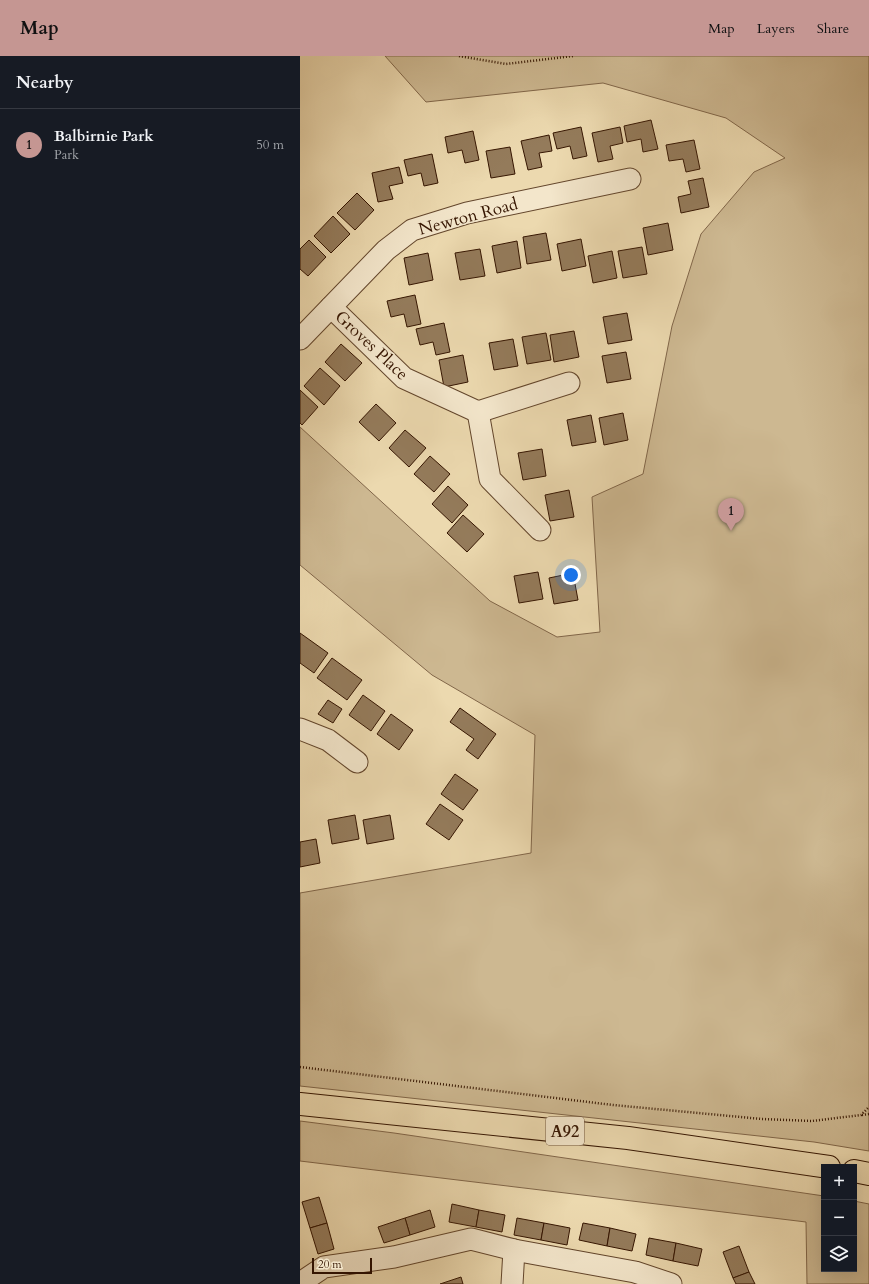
<!DOCTYPE html>
<meta charset="utf-8">
<style>
:root{--surface:#171b24;--page:#242831;--text:#f1f3f6;--muted:#9ea1a6;--line:#363941;--accent:#c59692}
body{margin:0;font-family:Cardo,serif;background:var(--page);color:var(--text)}
.controls{position:absolute;right:12px;bottom:12px;display:grid;overflow:hidden;border-radius:0px;box-shadow:0 4px 16px #0002}
.controls button{width:36px;height:36px;display:grid;place-items:center;padding:0;border:0;border-bottom:1px solid var(--line);background:var(--surface);color:var(--text);font:20px sans-serif}
.scale{position:absolute;left:12px;bottom:10px;width:60px;box-sizing:border-box;padding-left:4px;border:2px solid #351501;border-top:0;font-size:11px;line-height:14px;white-space:nowrap;color:#351501;-webkit-text-stroke:3px #f3e6cb;paint-order:stroke}
.you{position:absolute;left:271px;top:519px;width:14px;height:14px;margin:-10px;border:3px solid #fff;border-radius:50%;background:#1a73e8;box-shadow:0 0 0 6px #1a73e833}
.badge{display:grid;place-items:center;width:26px;height:26px;border-radius:50%;background:var(--accent);color:#111;font-size:13px;font-weight:700}
.pin{position:absolute;translate:-50% -33px;filter:drop-shadow(0 1px 2px #0008)}
.pin::after{content:'';position:absolute;top:21px;width:14px;height:12px;background:inherit;clip-path:polygon(0 0,100% 0,50% 100%)}
.list{margin:0;padding:0;list-style:none}
h2{display:flex;justify-content:space-between;align-items:center;height:52px;margin:0;padding:0 16px;font-size:17px}
h2 small{font-size:13px;font-weight:400;color:var(--muted)}
.list li{display:grid;grid-template-columns:26px 1fr auto;gap:12px;align-items:center;box-sizing:border-box;height:72px;padding:0 16px;border-top:1px solid var(--line)}
.list b{display:block;font-size:15px;white-space:nowrap}
.list p{margin:0;font-size:13px;white-space:nowrap;color:var(--muted)}
.list em{font-size:13px;font-style:normal;color:var(--muted)}
.icon{flex:none;width:22px;height:22px;fill:none;stroke:currentColor;stroke-width:2;stroke-linecap:round;stroke-linejoin:round}
.map{position:relative;flex:none;width:569px;height:1228px;overflow:hidden}
header{display:flex;align-items:center;gap:24px;box-sizing:border-box;height:56px;padding:0 20px;background:var(--accent);color:#111}
header strong{font-size:19px}
nav{display:flex;gap:22px;margin-inline-start:auto;font-size:14px}
main{display:flex}
aside{flex:1;background:var(--surface)}
.map>svg:first-child{display:block}
.green{fill:#cdb891;stroke:#816649}
.building{fill:#947b5b;stroke:#351501}
.lines{fill:none;stroke-linecap:round;stroke-linejoin:round}
.minor-casing{stroke:#63462c;stroke-width:23}
.trunk-casing{stroke:#351501;stroke-width:24}
.path{stroke:#351501;stroke-width:2.5;stroke-dasharray:1 2;stroke-linecap:butt}
.minor{stroke:#f3e6cb;stroke-width:21}
.trunk{stroke:#ecd9af;stroke-width:22}
.labels{text-anchor:middle;stroke-width:3;stroke-linejoin:round;paint-order:stroke}
.shield{fill:#f3e6cb;stroke:#6e543e;stroke-width:1}
.shield-label{font-size:16px;font-weight:bold;fill:#351501}
.street-label{font-size:17px;fill:#351501;stroke:#f3e6cb}
</style>
<header>
<strong>Map</strong>
<nav><a>Map</a><a>Layers</a><a>Share</a></nav>
</header>
<main>
<aside>
<h2>Nearby<small></small></h2>
<ul class="list">
<li><span class="badge">1</span><div><b>Balbirnie Park</b><p>Park</p></div><em>50 m</em></li>
</ul>
</aside>
<div class="map">
<svg width="569" height="1228" viewBox="0 0 569 1228">
<rect width="100%" height="100%" fill="#ecd9af"/>
<filter id="stains"><feTurbulence type="fractalNoise" baseFrequency=".005" numOctaves="4"/><feColorMatrix values="0 0 0 0 .2 0 0 0 0 .09 0 0 0 0 .02 0 0 0 .5 -.17"/></filter>
<radialGradient id="worn" r=".72"><stop offset=".6" stop-color="#630" stop-opacity="0"/><stop offset="1" stop-color="#630" stop-opacity=".3"/></radialGradient>
<g class="green">
<polygon points="85,0 569,0 569,1095 514,1086 0,1030 0,837 231,797 235,679 132,619 0,509 0,371 190,545 257,581 300,576 292,441 343,418 372,270 401,178 454,116 485,102 426,62 303,27 126,46"/>
<polygon points="0,1065 94,1077 524,1140 524,1213 554,1213 554,1145 569,1148 569,1228 507,1228 506,1166 0,1105"/>
</g>
<g class="building">
<polygon points="351,64 358,93 343,96 341,83 327,86 324,70"/>
<polygon points="281,71 287,100 273,103 270,90 257,93 253,77"/>
<polygon points="320,71 323,87 310,90 313,103 298,106 292,77"/>
<polygon points="173,75 179,104 165,107 162,94 148,97 145,81"/>
<polygon points="249,79 252,95 239,97 242,111 228,114 221,85"/>
<polygon points="394,84 400,113 386,116 383,103 369,105 366,89"/>
<polygon points="210,91 215,118 191,122 186,95"/>
<polygon points="132,98 138,127 124,130 121,117 108,120 104,104"/>
<polygon points="99,111 103,127 89,130 93,143 78,146 72,117"/>
<polygon points="403,122 409,151 381,157 378,141 391,138 388,125"/>
<polygon points="57,137 74,154 55,174 37,157"/>
<polygon points="33,160 50,178 31,197 14,180"/>
<polygon points="368,167 373,194 348,199 343,172"/>
<polygon points="246,177 251,204 227,208 223,181"/>
<polygon points="281,183 286,210 262,215 257,188"/>
<polygon points="9,184 26,201 8,220 0,213 0,193"/>
<polygon points="217,185 221,212 197,217 192,190"/>
<polygon points="342,191 347,218 323,222 318,195"/>
<polygon points="180,193 185,220 160,224 155,197"/>
<polygon points="312,195 317,222 293,227 288,200"/>
<polygon points="128,197 133,224 109,229 104,202"/>
<polygon points="115,239 121,268 107,271 104,258 91,261 87,245"/>
<polygon points="327,257 332,284 308,288 303,261"/>
<polygon points="144,267 150,296 136,299 133,286 120,289 116,273"/>
<polygon points="274,275 279,301 254,306 250,279"/>
<polygon points="246,277 251,304 227,308 222,281"/>
<polygon points="213,283 218,310 194,314 189,287"/>
<polygon points="41,288 62,307 45,325 25,306"/>
<polygon points="326,296 331,323 307,327 302,300"/>
<polygon points="163,299 168,326 144,331 139,304"/>
<polygon points="20,312 40,330 24,349 4,330"/>
<polygon points="0,334 18,351 2,369 0,367"/>
<polygon points="76,348 96,367 79,385 59,366"/>
<polygon points="323,357 328,384 304,389 299,362"/>
<polygon points="291,359 296,386 272,390 267,364"/>
<polygon points="105,374 126,392 109,411 89,392"/>
<polygon points="242,393 246,420 223,424 218,397"/>
<polygon points="130,400 150,418 134,436 114,418"/>
<polygon points="148,430 168,449 152,467 132,448"/>
<polygon points="269,434 274,461 250,465 245,439"/>
<polygon points="163,459 184,478 167,496 147,477"/>
<polygon points="238,516 243,543 219,547 214,520"/>
<polygon points="273,517 278,544 254,548 249,522"/>
<polygon points="0,577 28,597 14,617 0,607"/>
<polygon points="32,602 62,624 47,644 17,622"/>
<polygon points="63,639 85,655 71,675 49,659"/>
<polygon points="28,644 42,653 33,667 18,658"/>
<polygon points="160,652 196,678 178,703 166,694 174,683 150,666"/>
<polygon points="91,658 113,674 99,694 77,678"/>
<polygon points="155,718 178,734 163,754 141,738"/>
<polygon points="140,748 163,764 149,784 126,768"/>
<polygon points="55,759 59,783 32,788 28,764"/>
<polygon points="90,759 94,783 67,788 63,764"/>
<polygon points="16,783 20,807 0,811 0,786"/>
<polygon points="19,1141 27,1167 10,1172 2,1146"/>
<polygon points="152,1148 179,1154 176,1171 149,1166"/>
<polygon points="130,1154 135,1171 110,1179 105,1162"/>
<polygon points="179,1154 205,1159 202,1176 176,1171"/>
<polygon points="105,1162 110,1179 84,1187 78,1171"/>
<polygon points="217,1162 244,1167 241,1184 214,1179"/>
<polygon points="27,1167 34,1193 18,1198 10,1172"/>
<polygon points="244,1167 270,1172 267,1189 241,1184"/>
<polygon points="283,1167 310,1172 307,1190 279,1184"/>
<polygon points="310,1172 336,1178 332,1195 307,1190"/>
<polygon points="349,1182 376,1187 373,1205 346,1199"/>
<polygon points="376,1187 402,1193 398,1210 373,1205"/>
<polygon points="439,1190 449,1216 433,1222 423,1196"/>
<polygon points="449,1216 455,1228 436,1228 433,1222"/>
<polygon points="161,1221 163,1228 140,1228"/>
</g>
<g class="lines">
<g class="minor-casing">
<g id="minor">
<polyline points="31,251 104,322 178,356 269,327"/>
<polyline points="0,283 86,194 112,174 167,157 330,123"/>
<polyline points="178,356 190,423 240,474"/>
<polyline points="0,673 28,684 57,706"/>
<polyline points="0,1227 24,1211 94,1201 171,1183 214,1194 335,1216 371,1228"/>
<polyline points="212,1228 214,1194"/>
</g>
</g>
<g class="trunk-casing">
<g id="trunk">
<polyline points="0,1048 328,1082 529,1111"/>
<polyline points="554,1115 569,1118"/>
</g>
</g>
<g class="path">
<polyline points="159,0 206,8 273,0"/>
<polyline points="0,1011 313,1049 462,1063 512,1065 561,1059 569,1051"/>
<polyline points="562,1059 569,1058"/>
</g>
<use href="#minor" class="minor"/>
<use href="#trunk" class="trunk"/>
</g>
<g class="labels">
<rect class="shield" x="246" y="1061" width="38" height="28" rx="3"/>
<g class="shield-label">
<text x="265" y="1081">A92</text>
</g>
<g class="street-label">
<text transform="translate(168 160) rotate(-15)" y="6">Newton Road</text>
<text transform="translate(72 289) rotate(43)" y="6">Groves Place</text>
</g>
</g>
<rect width="100%" height="100%" filter="url(#stains)"/>
<rect width="100%" height="100%" fill="url(#worn)"/>
</svg>
<div class="controls">
<button>+</button>
<button>−</button>
<button><svg class="icon" aria-label="layers" viewBox="0 0 24 24"><path d="M12 4l9 5-9 5-9-5zM3 14l9 5 9-5"/></svg></button>
</div>
<div class="scale">20 m</div>
<div class="you"></div>
<div class="pin badge" style="left:431px;top:475px">1</div>
</div>
</main>
